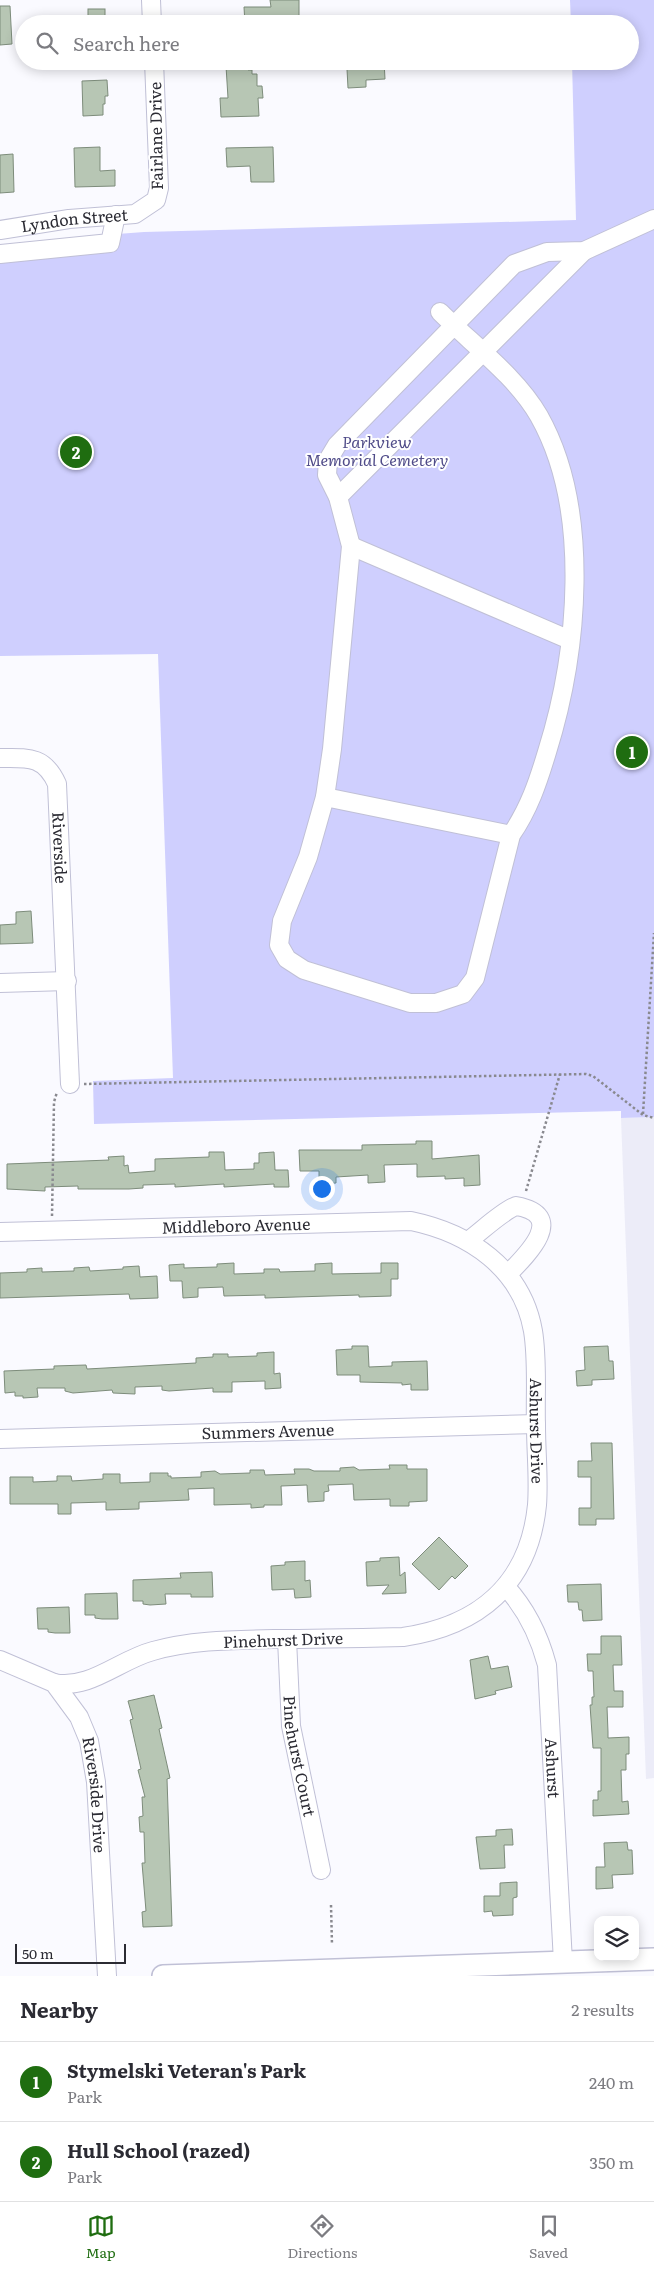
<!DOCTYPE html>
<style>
:root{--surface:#fff;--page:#f7f7f7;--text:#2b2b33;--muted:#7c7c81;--line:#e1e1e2;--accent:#1f6d10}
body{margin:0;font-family:Literata,serif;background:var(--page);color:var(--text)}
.controls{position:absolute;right:15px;bottom:15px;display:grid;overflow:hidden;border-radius:10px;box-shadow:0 2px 12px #0003}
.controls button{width:45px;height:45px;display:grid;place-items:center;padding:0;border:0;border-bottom:1px solid var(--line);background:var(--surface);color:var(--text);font:25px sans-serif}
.scale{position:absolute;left:15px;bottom:12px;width:111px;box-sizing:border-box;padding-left:5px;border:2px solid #2b2b33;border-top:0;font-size:14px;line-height:18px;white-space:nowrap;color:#2b2b33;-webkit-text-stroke:4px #fff;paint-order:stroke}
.you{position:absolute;left:321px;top:1188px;width:18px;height:18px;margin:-12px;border:4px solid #fff;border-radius:50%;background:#1a73e8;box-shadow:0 0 0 8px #1a73e833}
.badge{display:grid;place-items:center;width:32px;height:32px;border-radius:50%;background:var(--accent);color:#fff;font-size:16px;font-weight:700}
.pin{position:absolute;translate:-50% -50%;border:2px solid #fff;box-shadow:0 1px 5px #0006}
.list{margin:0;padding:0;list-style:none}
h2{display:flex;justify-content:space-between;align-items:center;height:65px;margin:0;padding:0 20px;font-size:21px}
h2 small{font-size:16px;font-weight:400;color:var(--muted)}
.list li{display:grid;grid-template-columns:32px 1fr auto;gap:15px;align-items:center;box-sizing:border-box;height:80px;padding:0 20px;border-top:1px solid var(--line)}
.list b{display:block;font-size:19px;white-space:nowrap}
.list p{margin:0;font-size:16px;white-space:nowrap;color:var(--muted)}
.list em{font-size:16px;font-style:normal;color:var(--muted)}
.icon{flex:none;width:28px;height:28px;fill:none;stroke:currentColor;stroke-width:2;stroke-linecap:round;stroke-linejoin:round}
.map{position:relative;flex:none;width:654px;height:1976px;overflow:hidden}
.search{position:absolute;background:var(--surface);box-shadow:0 2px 12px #0003;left:15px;right:15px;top:15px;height:55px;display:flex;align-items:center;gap:12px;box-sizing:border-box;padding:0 18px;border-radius:28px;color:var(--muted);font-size:19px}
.sheet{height:225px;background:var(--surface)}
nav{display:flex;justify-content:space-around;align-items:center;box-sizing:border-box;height:70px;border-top:1px solid var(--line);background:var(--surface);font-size:14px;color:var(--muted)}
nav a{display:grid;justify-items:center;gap:2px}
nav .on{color:var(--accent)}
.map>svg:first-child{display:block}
.built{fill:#ececf8}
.green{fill:#cfcffe}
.building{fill:#b7c6b4;stroke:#7d8c7b}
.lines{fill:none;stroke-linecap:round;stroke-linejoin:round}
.minor-casing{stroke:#c0c0d6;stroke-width:20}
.major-casing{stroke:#c0c0d6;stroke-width:24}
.path{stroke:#89898f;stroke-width:2.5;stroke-dasharray:2.5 2.5;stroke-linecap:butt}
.minor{stroke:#fff;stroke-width:18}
.major{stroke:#fff;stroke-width:21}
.labels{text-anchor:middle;stroke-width:4;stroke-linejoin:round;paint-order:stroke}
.street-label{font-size:16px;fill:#2b2b33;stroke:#fff}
.park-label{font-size:16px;font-style:italic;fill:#504c89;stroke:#fff}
</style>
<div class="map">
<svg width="654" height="1976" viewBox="0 0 654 1976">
<rect width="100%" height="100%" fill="#fafaff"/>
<polygon class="built" points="654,1117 654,1778 646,1779 621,1118"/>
<polygon class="green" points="570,0 654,0 654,1117 621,1118 621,1111 94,1124 93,1081 173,1078 158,654 0,656 0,250 91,236 144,232 576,220 572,61 630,61 630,24 571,24"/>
<g class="building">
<polygon points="270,0 299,0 299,24 245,24 244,7 271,7"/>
<polygon points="0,6 10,6 12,44 0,45"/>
<rect x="88" y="9" width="17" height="15"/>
<polygon points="355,61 384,61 385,79 366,80 366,87 348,88 347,69 356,69"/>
<polygon points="248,65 248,70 252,70 252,74 257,74 257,86 262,86 263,98 258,98 259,116 221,117 220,98 228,98 226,66"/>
<polygon points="107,80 108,96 105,96 105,104 103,104 103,115 83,116 82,81"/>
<polygon points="100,147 100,171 115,170 115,186 75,187 74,148"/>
<polygon points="273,147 274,182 251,182 250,166 227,167 226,148"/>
<polygon points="13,154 14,192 0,193 0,155"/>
<polygon points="31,911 33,943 0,944 0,925 16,924 16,912"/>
<polygon points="416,1141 432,1141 432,1159 479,1155 480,1185 464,1186 464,1178 445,1179 445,1176 417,1177 417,1164 384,1165 385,1182 368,1183 368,1175 336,1177 336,1183 319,1184 319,1171 300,1171 299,1150 362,1150 362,1145 416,1144"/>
<polygon points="209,1152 224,1152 225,1170 254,1169 254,1163 259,1163 259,1153 274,1152 275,1170 288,1170 289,1187 274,1187 274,1184 224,1187 224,1184 175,1187 175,1184 143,1185 143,1188 129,1189 78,1189 78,1186 45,1187 45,1191 7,1189 7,1164 109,1160 108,1157 124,1156 124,1166 128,1165 129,1173 155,1171 155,1159 209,1157"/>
<polygon points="234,1263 234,1274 264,1273 264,1269 279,1269 280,1272 315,1271 315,1264 332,1263 332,1274 381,1273 381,1263 398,1263 398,1279 391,1279 391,1296 359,1297 359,1295 265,1298 265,1295 224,1296 223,1287 198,1288 198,1297 183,1298 182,1281 170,1281 169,1265 184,1264 184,1268 217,1267 217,1264"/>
<polygon points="139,1266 140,1277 157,1276 158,1298 130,1299 129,1294 0,1298 0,1273 27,1272 27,1269 42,1268 42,1272 74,1271 74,1268 89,1267 90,1271 123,1269 123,1267"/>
<polygon points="352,1346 368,1346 369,1367 392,1366 392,1362 427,1361 428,1390 411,1390 411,1384 402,1385 402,1383 360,1382 360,1375 337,1375 336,1350 352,1349"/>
<polygon points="608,1346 609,1361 613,1361 614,1379 592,1380 592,1385 577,1386 576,1371 585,1370 584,1347"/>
<polygon points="274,1352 274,1374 280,1373 281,1388 265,1389 265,1381 232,1382 232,1392 213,1392 213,1388 169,1391 162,1390 162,1386 135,1387 135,1394 113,1393 112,1390 73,1393 65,1391 65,1388 37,1388 38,1397 23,1398 23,1396 15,1396 15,1392 5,1393 4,1371 54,1369 54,1366 86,1365 87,1369 196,1363 196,1358 213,1357 213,1354 228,1354 228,1357 257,1356 257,1353"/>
<polygon points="591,1443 612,1443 614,1519 596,1519 596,1525 579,1525 579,1508 591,1508 591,1477 578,1477 578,1461 592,1461"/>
<polygon points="389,1465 407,1465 407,1469 427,1469 427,1501 409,1502 409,1506 390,1506 390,1499 354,1500 353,1484 328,1485 329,1491 324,1492 324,1501 308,1502 307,1485 281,1486 282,1505 264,1505 264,1507 251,1508 251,1504 214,1505 214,1488 188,1489 189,1500 139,1502 139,1509 106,1510 106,1502 71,1503 71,1514 58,1514 58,1504 10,1504 10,1477 33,1477 33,1482 57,1481 57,1476 71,1476 72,1481 103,1479 103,1474 120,1474 120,1483 150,1482 150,1473 168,1473 168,1476 171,1476 171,1478 201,1477 201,1472 215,1471 220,1474 250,1473 250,1470 264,1470 265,1475 295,1474 294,1469 309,1469 314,1471 340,1471 340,1468 354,1467 359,1470 390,1469"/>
<polygon points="439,1537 468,1566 455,1579 452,1576 439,1590 412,1564"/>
<polygon points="399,1557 400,1576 405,1572 406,1593 382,1594 389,1585 367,1586 366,1562 380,1561 380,1558"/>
<polygon points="305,1561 305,1581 310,1580 311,1597 295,1598 294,1589 272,1590 271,1566 285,1565 285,1562"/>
<polygon points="212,1572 213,1597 191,1597 191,1594 165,1594 166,1604 150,1605 143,1604 143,1601 133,1601 133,1580 181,1578 180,1573"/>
<polygon points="601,1584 602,1620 583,1621 582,1610 579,1610 578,1602 568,1602 567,1585"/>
<polygon points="117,1593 118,1619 102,1619 95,1618 95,1615 85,1615 85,1594"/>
<polygon points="69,1607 70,1633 55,1633 48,1632 48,1629 38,1629 37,1608"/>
<polygon points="601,1636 621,1636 622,1665 613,1665 614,1691 623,1691 623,1707 607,1707 608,1732 608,1738 629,1737 629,1754 626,1754 626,1770 621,1770 622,1802 628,1801 629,1814 593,1816 593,1800 598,1800 598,1791 601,1791 601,1748 593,1748 590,1705 592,1705 592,1697 594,1697 593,1671 588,1671 587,1654 601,1654"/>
<polygon points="488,1656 491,1669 508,1666 512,1687 495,1691 496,1694 475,1699 470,1660"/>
<polygon points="154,1695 162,1728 159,1729 170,1778 167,1779 172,1926 143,1927 142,1912 146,1911 142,1863 145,1863 144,1832 140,1832 139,1817 143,1816 142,1797 145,1797 138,1770 141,1769 130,1720 133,1719 128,1701"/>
<polygon points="512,1829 513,1845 504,1845 505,1868 480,1869 476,1837 496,1836 496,1830"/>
<polygon points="627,1842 628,1850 632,1850 633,1874 612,1875 613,1888 596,1889 596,1867 605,1867 604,1843"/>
<polygon points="517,1882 517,1897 513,1898 513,1915 493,1916 492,1911 484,1912 484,1896 500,1896 500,1883"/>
</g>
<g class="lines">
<g class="minor-casing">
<g id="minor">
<polyline points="151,0 152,24"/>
<path id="s1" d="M0,230L69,219L135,214L156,200L159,188L154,61"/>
<polyline points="0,254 110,243 116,215"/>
<path d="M440,312C472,344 516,376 539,416C592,510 578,653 547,752C538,782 529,809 511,835L475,978L463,994L436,1003H410L304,970L287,959L279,945L282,921L308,857L325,797L332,749L351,546L338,497L327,475L328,460L337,445L514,264L547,252L584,251L654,219"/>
<polyline points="338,497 584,251"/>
<polyline points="351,546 570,640"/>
<path id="s2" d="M0,758C27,758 44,755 57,784L70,1084"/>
<polyline points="325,797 511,835"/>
<polyline points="0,983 67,981"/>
<path id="s3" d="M0,1232L411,1221C469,1233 522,1268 533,1331C538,1361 535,1395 536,1426C536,1452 539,1479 537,1505C529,1585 478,1626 403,1637C360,1638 317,1639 274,1639C233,1640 192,1640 153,1651C119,1660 90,1690 54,1683"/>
<path d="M468,1241C483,1230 501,1212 516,1206C568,1215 527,1255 508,1274"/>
<path id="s4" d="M0,1439L536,1424"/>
<path id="s5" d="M506,1587C527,1610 539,1635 547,1665L563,1962"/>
<path id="s6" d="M287,1639L291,1726L321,1870"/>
<path id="s7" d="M0,1660L54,1683L79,1717L89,1741L96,1782L107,1976"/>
</g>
</g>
<g class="major-casing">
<polyline id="major" points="163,1976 654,1959"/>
</g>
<g class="path">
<polyline points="84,1084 586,1074 593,1076 643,1115 654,1118"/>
<polyline points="643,1114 654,933"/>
<polyline points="526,1191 560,1074"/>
<polyline points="52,1216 54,1102 57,1092"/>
<polyline points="331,1905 332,1945"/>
</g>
<use href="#minor" class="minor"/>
<use href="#major" class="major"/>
</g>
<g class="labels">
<g class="street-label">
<text transform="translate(156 136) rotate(-91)" y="6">Fairlane Drive</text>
<text dy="6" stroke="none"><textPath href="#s1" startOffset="75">Lyndon Street</textPath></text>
<text dy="6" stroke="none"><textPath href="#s2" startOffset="132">Riverside</textPath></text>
<text dy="6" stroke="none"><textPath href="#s3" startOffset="236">Middleboro Avenue</textPath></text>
<text dy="6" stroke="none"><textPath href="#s4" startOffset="268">Summers Avenue</textPath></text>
<text dy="6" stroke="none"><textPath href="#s3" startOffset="686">Ashurst Drive</textPath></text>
<text transform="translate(283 1640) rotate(-2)" y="6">Pinehurst Drive</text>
<text dy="6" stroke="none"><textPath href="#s6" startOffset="118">Pinehurst Court</textPath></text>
<text dy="6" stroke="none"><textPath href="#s5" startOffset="192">Ashurst</textPath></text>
<text dy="6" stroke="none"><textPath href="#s7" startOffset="181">Riverside Drive</textPath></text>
</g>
<g class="park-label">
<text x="377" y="448">Parkview<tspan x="377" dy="18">Memorial Cemetery</tspan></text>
</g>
</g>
</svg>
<div class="controls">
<button><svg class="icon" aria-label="layers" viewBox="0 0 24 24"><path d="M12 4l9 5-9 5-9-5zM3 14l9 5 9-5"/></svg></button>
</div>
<div class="scale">50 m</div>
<div class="you"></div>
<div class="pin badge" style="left:632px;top:752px">1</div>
<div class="pin badge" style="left:76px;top:452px">2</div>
<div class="search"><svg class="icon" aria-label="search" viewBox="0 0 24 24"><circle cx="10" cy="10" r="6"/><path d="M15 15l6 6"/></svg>Search here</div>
</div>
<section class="sheet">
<h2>Nearby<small>2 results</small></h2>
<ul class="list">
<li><span class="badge">1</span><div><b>Stymelski Veteran's Park</b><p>Park</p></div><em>240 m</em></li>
<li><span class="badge">2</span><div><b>Hull School (razed)</b><p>Park</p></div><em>350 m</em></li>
</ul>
</section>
<nav>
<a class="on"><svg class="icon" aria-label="map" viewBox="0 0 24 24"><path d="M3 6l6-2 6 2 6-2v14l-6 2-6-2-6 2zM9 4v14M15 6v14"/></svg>Map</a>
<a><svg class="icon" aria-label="directions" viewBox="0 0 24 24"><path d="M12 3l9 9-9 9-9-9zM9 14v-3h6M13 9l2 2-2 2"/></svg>Directions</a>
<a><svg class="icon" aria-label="saved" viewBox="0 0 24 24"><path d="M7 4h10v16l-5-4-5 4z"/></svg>Saved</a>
</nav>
